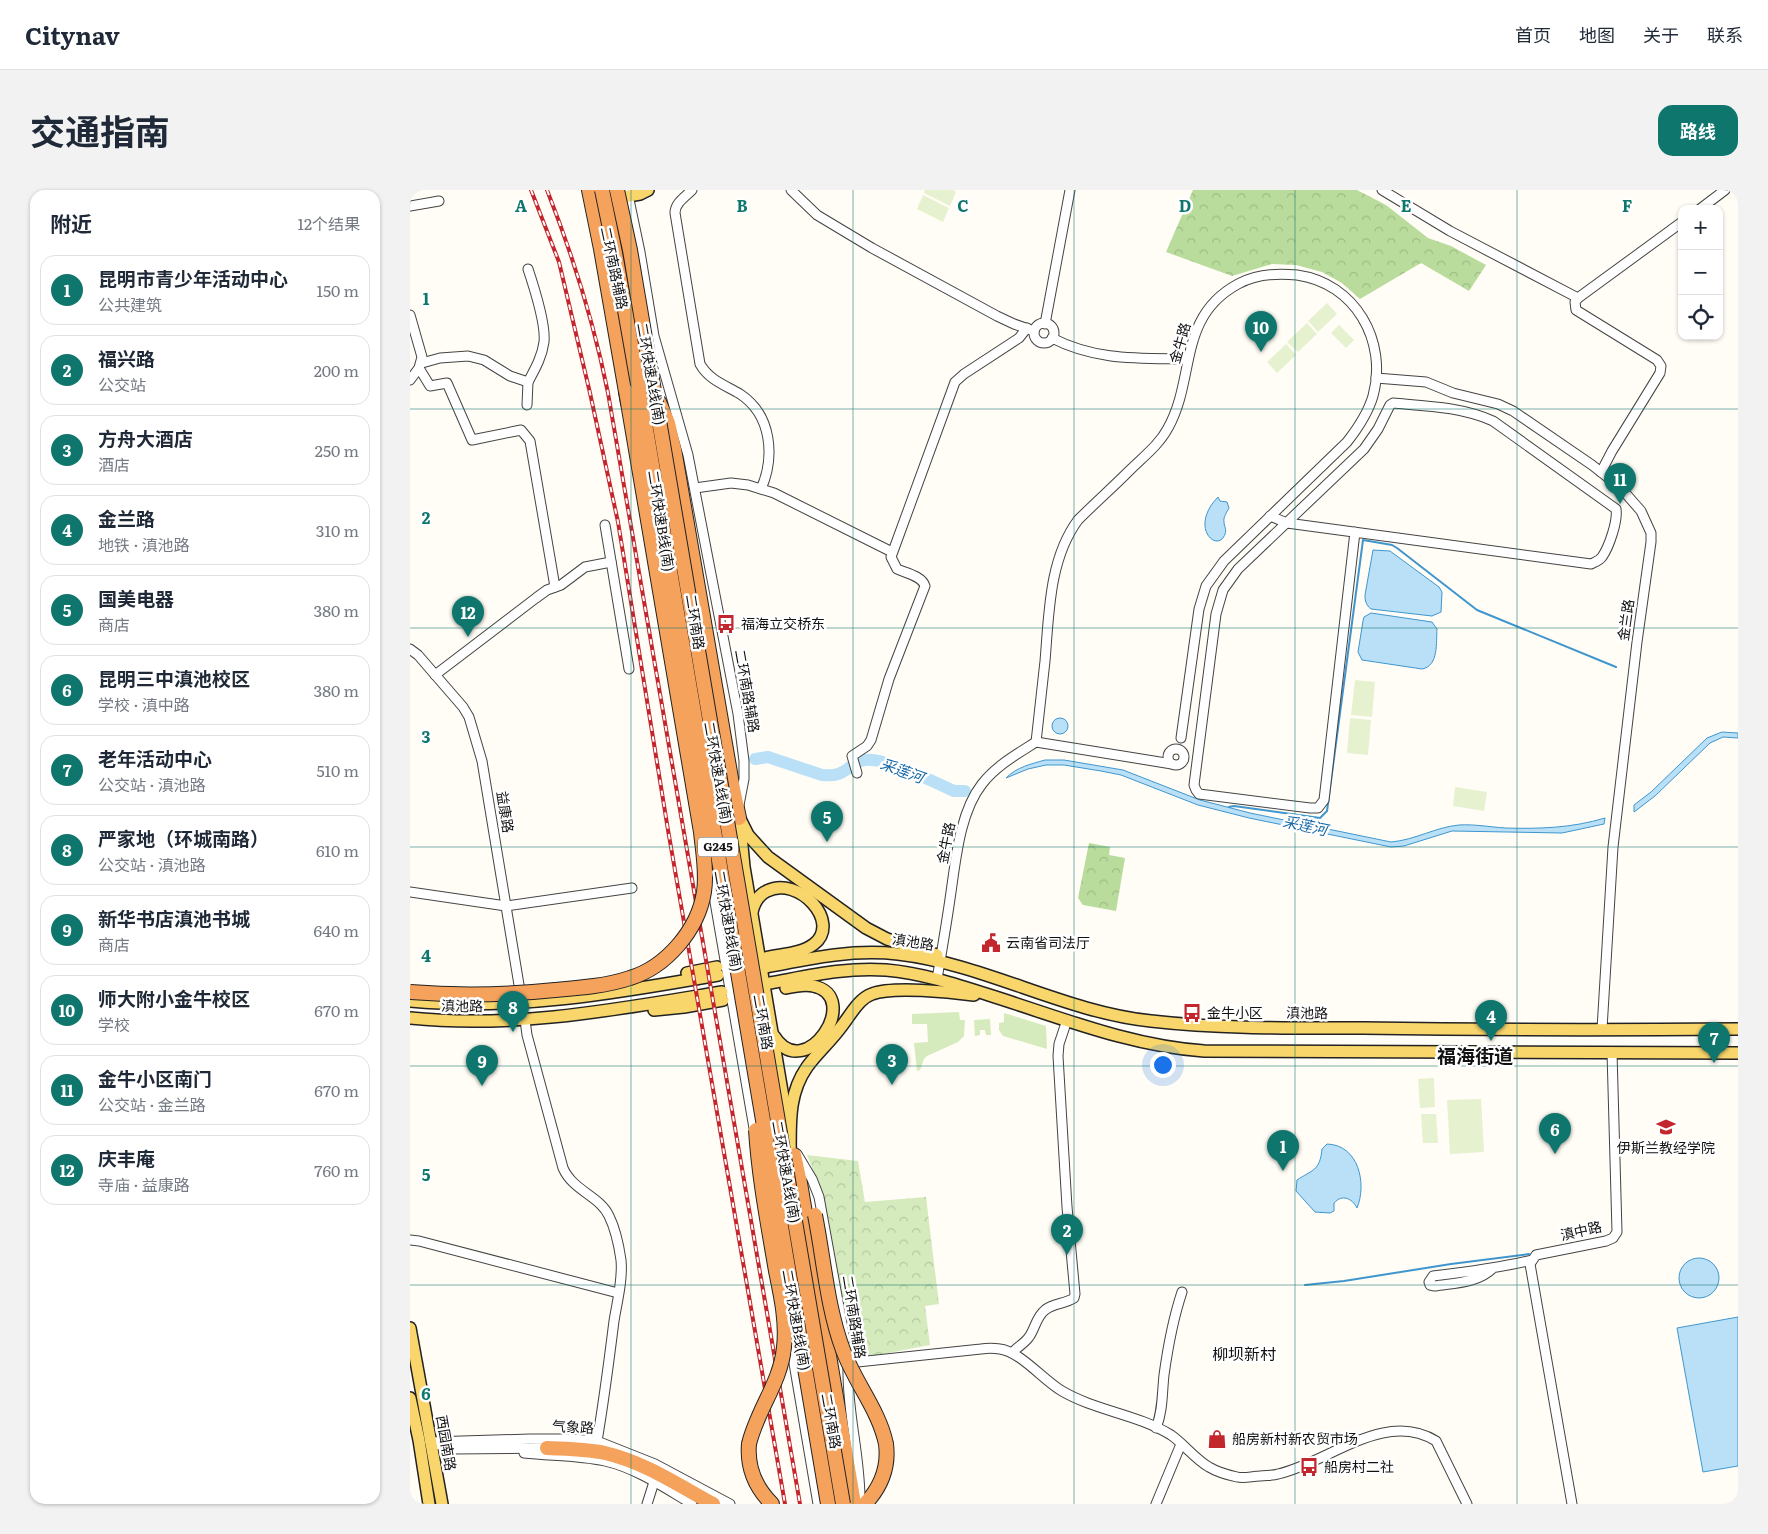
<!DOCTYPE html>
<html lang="zh">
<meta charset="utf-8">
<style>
:root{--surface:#fff;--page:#f2f2f3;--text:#1f2937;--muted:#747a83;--line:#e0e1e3;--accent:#0f766e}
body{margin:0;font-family:Literata,"Noto Sans SC",serif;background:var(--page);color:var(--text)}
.controls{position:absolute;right:15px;top:15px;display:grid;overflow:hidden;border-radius:10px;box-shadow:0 1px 4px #0004}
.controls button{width:45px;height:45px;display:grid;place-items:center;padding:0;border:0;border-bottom:1px solid var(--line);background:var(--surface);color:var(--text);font:25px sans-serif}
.you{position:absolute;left:752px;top:874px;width:18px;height:18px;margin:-12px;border:4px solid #fff;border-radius:50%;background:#1a73e8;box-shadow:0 0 0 8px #1a73e833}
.badge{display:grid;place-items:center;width:32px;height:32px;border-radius:50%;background:var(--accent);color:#fff;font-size:16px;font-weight:700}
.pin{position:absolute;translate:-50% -41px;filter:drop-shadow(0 1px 2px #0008)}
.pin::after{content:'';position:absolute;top:26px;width:18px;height:15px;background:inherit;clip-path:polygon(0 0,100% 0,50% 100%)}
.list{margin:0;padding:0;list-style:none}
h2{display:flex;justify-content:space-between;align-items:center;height:65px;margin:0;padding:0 20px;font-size:21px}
h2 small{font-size:16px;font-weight:400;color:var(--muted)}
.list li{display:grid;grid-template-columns:32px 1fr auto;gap:15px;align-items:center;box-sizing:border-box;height:70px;margin:0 10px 10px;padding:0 10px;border:1px solid var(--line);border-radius:15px}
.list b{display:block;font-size:19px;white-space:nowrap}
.list p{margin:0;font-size:16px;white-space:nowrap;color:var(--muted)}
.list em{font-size:16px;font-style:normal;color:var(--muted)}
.icon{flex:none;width:28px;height:28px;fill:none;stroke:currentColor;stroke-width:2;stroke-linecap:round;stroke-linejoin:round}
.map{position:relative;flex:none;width:1328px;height:1314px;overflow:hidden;border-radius:15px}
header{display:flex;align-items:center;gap:30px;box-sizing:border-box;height:70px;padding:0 25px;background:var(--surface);border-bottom:1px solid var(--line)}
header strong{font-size:24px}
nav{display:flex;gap:28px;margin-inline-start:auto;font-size:18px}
.intro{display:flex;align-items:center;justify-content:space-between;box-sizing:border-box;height:120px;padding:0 30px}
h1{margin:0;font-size:35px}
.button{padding:12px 22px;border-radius:15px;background:var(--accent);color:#fff;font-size:18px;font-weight:700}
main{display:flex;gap:30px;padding:0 30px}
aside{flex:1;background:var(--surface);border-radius:15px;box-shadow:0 1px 4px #0004}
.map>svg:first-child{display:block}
.grass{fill:#d5ebbd}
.forest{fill:url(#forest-crowns)}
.park{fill:url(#park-crowns)}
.pitch{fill:#e6f2cf}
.water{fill:#b9e0f7;stroke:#3f96cf}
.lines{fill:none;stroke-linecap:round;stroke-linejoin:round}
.stream{stroke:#3f96cf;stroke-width:2}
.river{stroke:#b9e0f7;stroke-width:12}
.minor-casing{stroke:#444;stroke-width:11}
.major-casing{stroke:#222;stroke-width:14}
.highway-casing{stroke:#222;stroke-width:16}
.minor{stroke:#fff;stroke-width:9}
.major{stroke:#f9d66b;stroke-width:11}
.highway{stroke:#f5a25d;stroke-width:14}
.rail-casing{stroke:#c4262e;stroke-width:4}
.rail{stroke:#fff;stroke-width:2;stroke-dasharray:5.5;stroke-linecap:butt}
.highway-bridge-casing{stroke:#222;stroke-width:16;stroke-linecap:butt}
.highway-bridge{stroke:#f5a25d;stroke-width:14}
.grid{fill:none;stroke:#0f766e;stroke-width:1;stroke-opacity:0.55}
.labels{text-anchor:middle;stroke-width:5;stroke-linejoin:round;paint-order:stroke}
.shield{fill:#fff;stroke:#585858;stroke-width:1}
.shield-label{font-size:12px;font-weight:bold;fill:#111}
.street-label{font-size:14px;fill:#111;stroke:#fff}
.poi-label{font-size:14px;fill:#111;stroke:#fff;text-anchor:start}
.water-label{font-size:15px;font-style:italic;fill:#1768a6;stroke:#fff}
.quarter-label{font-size:16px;fill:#111;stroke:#fff}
.district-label{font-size:19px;font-weight:bold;fill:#111;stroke:#fff}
.grid-label{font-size:16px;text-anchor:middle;font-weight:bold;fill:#0f766e;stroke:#fff;stroke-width:5;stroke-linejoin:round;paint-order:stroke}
</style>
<header>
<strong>Citynav</strong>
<nav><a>首页</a><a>地图</a><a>关于</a><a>联系</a></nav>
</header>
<div class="intro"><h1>交通指南</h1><a class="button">路线</a></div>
<main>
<aside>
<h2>附近<small>12个结果</small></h2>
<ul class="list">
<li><span class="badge">1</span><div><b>昆明市青少年活动中心</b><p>公共建筑</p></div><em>150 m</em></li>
<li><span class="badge">2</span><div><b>福兴路</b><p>公交站</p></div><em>200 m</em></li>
<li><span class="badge">3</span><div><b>方舟大酒店</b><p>酒店</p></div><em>250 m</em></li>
<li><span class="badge">4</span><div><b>金兰路</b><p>地铁 · 滇池路</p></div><em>310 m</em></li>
<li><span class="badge">5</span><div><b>国美电器</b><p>商店</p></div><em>380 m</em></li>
<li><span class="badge">6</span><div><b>昆明三中滇池校区</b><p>学校 · 滇中路</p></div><em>380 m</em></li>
<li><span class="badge">7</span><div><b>老年活动中心</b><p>公交站 · 滇池路</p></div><em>510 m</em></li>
<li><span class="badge">8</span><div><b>严家地（环城南路）</b><p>公交站 · 滇池路</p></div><em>610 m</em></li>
<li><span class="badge">9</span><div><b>新华书店滇池书城</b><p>商店</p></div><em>640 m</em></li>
<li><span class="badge">10</span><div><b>师大附小金牛校区</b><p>学校</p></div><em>670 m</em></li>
<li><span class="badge">11</span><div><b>金牛小区南门</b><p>公交站 · 金兰路</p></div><em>670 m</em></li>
<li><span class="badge">12</span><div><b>庆丰庵</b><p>寺庙 · 益康路</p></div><em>760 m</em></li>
</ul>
</aside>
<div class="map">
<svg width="1328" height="1314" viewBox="0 0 1328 1314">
<defs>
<pattern id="forest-crowns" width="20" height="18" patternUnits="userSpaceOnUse" patternTransform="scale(1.25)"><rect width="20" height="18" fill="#b9dc9c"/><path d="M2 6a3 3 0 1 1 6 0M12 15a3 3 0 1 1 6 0" fill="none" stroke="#9ebc85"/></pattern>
<pattern id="park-crowns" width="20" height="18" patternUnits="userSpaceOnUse" patternTransform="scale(1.25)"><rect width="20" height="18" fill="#d5ebbd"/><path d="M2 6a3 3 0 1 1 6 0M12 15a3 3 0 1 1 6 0" fill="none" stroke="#b6c8a1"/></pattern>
</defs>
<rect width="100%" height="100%" fill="#fffdf5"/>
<g class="grass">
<polygon points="549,822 550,830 555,830 554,846 548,852 517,866 514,869 510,880 507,881 504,853 518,852 517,834 502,834 502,824"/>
<polygon points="594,823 636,836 637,859 593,846 589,840 589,833 594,832"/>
<polygon points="580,829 581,845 576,845 575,840 570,840 570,845 565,846 564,830"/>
</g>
<g class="forest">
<polygon points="783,0 947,0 976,15 1018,48 1041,56 1076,75 1059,101 1011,73 950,109 932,93 912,82 886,75 862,74 822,86 756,62"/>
<polygon points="679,653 700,657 699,665 715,668 706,721 673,715 668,708"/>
</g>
<polygon class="park" points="397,965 448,971 455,1012 516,1007 529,1114 515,1116 520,1155 452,1168 440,1158 414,1007"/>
<g class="pitch">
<polygon points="515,0 543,0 546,2 540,16 514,3"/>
<polygon points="513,5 539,18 533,32 507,19"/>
<polygon points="917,113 927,124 908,142 898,131"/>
<polygon points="897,133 907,144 888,162 877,152"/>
<polygon points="929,135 944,150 936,158 921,143"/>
<polygon points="876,154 886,165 867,183 857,172"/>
<polygon points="945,490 965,492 962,527 941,525"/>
<polygon points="940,528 961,530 958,565 937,563"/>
<polygon points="1045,597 1077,602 1074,621 1043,616"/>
<polygon points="1024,888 1025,917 1010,918 1008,889"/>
<polygon points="1071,909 1074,962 1040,964 1037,910"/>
<polygon points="1011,924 1026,924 1028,953 1013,953"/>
</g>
<g class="water">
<path d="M808,307L810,311L817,312L819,318C817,322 813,327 814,332C814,336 817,340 815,344C808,364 778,338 808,307Z"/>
<path d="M963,360L980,361L1029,397L1032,402L1031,422L1022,426L961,419C956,415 955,411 955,405Z"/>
<path d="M961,423L1022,432L1027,439C1026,452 1029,476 1012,479L952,470L948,462L953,431L954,427Z"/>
<circle cx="650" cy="536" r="8"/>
<polygon points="1312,542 1328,543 1328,548 1313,547 1300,553 1245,606 1224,622 1224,615 1241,602 1297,548"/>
<path d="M635,570H654L713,580L790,610L840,623L981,652C1005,650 1026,637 1049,635C1064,634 1080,637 1095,638C1129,639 1162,638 1195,628L1194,634L1152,643L1042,641L994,656L981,657L839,628L788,615L711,585L691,581L654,575H636L618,579L596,588C607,577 621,574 635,570Z"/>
<path d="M917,954C949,955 957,994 947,1018C942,1008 932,1004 924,1013V1021L920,1023L905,1022L886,1001L887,990C902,980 910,981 912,959Z"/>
<circle cx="1289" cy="1088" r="20"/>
<polygon points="1328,1127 1328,1276 1293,1282 1267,1138"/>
</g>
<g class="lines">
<g class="stream">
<polyline points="819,617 824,616 910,628 917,621 953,350 982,355 987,358 1067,420 1206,477"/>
<polyline points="895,1095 934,1091 1041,1074 1119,1064"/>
</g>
<path class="river" d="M345,569L358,567L412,585C438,588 438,572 455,570C475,567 524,592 544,601H555"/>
<g class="minor-casing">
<g id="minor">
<polyline points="217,0 230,62 244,146 278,265 328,524 334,571 334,589 329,615"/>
<path d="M282,0C275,7 265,13 265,23L290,174C299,190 315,195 330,204C362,225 365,267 351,299"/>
<polyline points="381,0 407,25 462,58 587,126 604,134 624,141"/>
<polyline points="972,0 1040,41 1168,108"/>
<polyline points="0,16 29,11"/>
<polyline points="1290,19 1315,0"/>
<polyline points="0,125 12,167 9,178 0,190"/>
<circle cx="634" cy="143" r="10"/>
<polyline points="635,134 660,0"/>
<path d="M642,148C686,171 730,168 778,169"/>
<path d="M12,173L30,168L58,166L74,170L100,186L118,192C125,179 132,167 134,152C136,134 124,97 118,79"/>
<polyline points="9,178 20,196 37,193 62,250 111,240 120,251 145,397"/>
<polyline points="966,188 1016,192 1043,203 1088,214 1103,221 1182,275 1210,297 1231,321 1241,343 1241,352 1227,452 1203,657 1192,839"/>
<polyline points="117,215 118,192"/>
<polyline points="1191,282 1202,261 1250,183 1251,176 1247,170 1166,120 1165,112 1168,108 1272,32"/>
<polyline points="285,298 321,293 338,295 364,303 482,362"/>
<path d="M860,326L877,333L1181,374C1185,372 1189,371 1192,367C1199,357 1208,331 1206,319L1083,231C1052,217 1017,216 983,213L980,215L968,239L954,259L828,379L813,400L806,424L784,595L786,600L789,604L900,618H908L914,610L945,342"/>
<polyline points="195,335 219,479"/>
<polyline points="0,459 8,465 53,517 59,527 72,571 111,807"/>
<polyline points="25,485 126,408 137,400 151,395 175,377 201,372"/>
<path d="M626,552C629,525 632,498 635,471C639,424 639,369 668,330C685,313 703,297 720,280C733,267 749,255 758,238C786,188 767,127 828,94C846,84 867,83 887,85C945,93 978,151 963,206C958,223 948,238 937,252L814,371L796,396L789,419L771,548"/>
<circle cx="766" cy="567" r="8"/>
<path d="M447,583L442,566L457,556L461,550L479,489L515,396C512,386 496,383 487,379L481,367L545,192L554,184L609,148L617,138"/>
<polyline points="300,683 345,944"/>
<polyline points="0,702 96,716 222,698"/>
<path d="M527,789C532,760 537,731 541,702C546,668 550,622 572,594C586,576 607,564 626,552L762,574"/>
<path d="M115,830L117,845L153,978C163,1001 190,1006 199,1026C206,1040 209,1056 211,1070C213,1090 207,1112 204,1131C199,1171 194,1211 187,1251"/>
<polyline points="387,964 402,989 409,1007 435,1150"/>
<polyline points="0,1050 9,1051 208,1103"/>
<path d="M1083,1078C1068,1093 1044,1093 1025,1096L1020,1095L1019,1092L1023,1086C1057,1082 1089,1078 1122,1070"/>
<polyline points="379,1144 408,1314"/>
<path d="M602,1163C607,1157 614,1154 619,1147C625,1139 626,1127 635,1120C643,1113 655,1114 664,1108L665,1104L657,1017L648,866L649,854L657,830"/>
<path d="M438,1173L571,1159C577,1158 584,1158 590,1159C611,1162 633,1190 652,1201C686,1221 727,1224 761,1245C774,1254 785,1269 799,1277C807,1282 818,1285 827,1287C835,1289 842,1286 850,1286C856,1285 862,1286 868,1284C918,1273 974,1219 1026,1251L1057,1314"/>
<path d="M438,1178C437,1224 451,1268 450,1314"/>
<path d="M746,1238C753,1221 752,1203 754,1185C758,1156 763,1129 772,1102"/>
<polyline points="137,1258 42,1259 20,1252 120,1249 162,1249 187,1251 245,1274 320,1314"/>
<path d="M114,1263C141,1266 168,1265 195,1271C226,1278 255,1298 282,1314"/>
<polyline points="237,1314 244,1292"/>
<polyline points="746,1314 771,1254"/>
<polyline points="1162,1314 1120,1074 1126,1065 1196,1051 1203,1048 1207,1042 1202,862"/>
</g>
</g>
<g class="major-casing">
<g id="major">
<polyline points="201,9 230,4 238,0"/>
<polyline points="326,621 338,645 358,667 456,738 477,749 527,765"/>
<polyline points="330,635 334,677 376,925"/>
<path d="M342,722C344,713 348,705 357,701C388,685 432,732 404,754C391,764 371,764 355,768"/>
<path d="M356,777C401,768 443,759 488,764C575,774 654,822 741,831C811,839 882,838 953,838C1078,840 1203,840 1328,839"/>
<polyline points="277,783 307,777"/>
<path d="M360,793C399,786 436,777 476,780C511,783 545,794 579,805C649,827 720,856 794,861L1328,863"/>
<path d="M0,811C104,821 206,803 308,785"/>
<polyline points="244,820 274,817 313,810"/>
<path d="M0,828C105,839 209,819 312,802"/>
<path d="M364,846C395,896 454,806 403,796C394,794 385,796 376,798"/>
<path d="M380,973C381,940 376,907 397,877C407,863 421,851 431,837C440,826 448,809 462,804C482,796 541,802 564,805"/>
<polyline points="0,1138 32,1314"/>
<polyline points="0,1208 9,1250 19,1314"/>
</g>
</g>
<g class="highway-casing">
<g id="highway">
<polyline points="179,0 191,59 218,213"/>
<polyline points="249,212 258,233 264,259 322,594 329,628"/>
<polyline points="384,965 390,993 444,1314"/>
<path d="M339,1254C337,1277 345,1297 362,1314"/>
<path d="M137,1258C156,1259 176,1259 195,1263C234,1272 268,1295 303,1314"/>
<path d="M455,1314C471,1297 479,1277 476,1254"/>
</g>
</g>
<use href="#minor" class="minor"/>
<use href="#major" class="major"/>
<use href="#highway" class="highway"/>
<g class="rail-casing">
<g id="rail">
<polyline points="121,0 149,72 180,203 208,332 258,640 375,1314"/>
<path d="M137,0C163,66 184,133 198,203L390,1314"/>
</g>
</g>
<use href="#rail" class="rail"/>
<g class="highway-bridge-casing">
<g id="highway-bridge">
<polyline points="192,0 205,63 238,251 418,1314"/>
<polyline points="207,0 220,60 252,248 433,1314"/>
<path d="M0,802C48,806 97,805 145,800C169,798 196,796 220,788C256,777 288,740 294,702C297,682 293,662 291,642L216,201"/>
<path d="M405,1025C414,1070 417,1117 433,1160C445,1193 469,1220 476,1254"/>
<path d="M339,1254C347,1220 371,1192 374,1157C377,1132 371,1105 366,1081C358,1034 349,987 346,940"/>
</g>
</g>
<use href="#highway-bridge" class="highway-bridge"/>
</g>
<path class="grid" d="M221,0V1314M443,0V1314M664,0V1314M885,0V1314M1107,0V1314M0,219H1328M0,438H1328M0,657H1328M0,876H1328M0,1095H1328"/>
<defs>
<g id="bus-bare" transform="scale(1.5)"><path d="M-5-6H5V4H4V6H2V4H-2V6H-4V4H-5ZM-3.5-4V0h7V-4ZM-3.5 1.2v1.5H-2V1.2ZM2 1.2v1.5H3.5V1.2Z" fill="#c4262e" stroke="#fff" stroke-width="2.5" paint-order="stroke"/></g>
<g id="civic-bare" transform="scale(1.5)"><path d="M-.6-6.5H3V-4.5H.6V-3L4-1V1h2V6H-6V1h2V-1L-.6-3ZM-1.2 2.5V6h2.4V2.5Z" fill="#c4262e" stroke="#fff" stroke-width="2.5" paint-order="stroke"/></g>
<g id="university-bare" transform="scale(1.5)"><path d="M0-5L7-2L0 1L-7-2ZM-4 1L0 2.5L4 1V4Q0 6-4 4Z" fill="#c4262e" stroke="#fff" stroke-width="2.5" paint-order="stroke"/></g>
<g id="shop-bare" transform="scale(1.5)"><path d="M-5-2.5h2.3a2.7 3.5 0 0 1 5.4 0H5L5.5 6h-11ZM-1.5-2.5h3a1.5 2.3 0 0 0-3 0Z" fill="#c4262e" stroke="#fff" stroke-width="2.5" paint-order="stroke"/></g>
</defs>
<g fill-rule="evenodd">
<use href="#bus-bare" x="316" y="434"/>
<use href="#civic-bare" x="581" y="753"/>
<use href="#bus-bare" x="782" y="823"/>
<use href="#university-bare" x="1256" y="937"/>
<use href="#shop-bare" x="807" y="1249"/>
<use href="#bus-bare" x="899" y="1277"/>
</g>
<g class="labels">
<rect class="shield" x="288" y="647.5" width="40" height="19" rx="4"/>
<g class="shield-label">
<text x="308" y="661">G245</text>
</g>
<g class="street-label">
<text transform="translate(204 78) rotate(78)" y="5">二环南路辅路</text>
<text transform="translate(770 153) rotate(-74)" y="5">金牛路</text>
<text transform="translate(241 184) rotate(80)" y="5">二环快速A线(南)</text>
<text transform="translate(251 331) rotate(81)" y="5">二环快速B线(南)</text>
<text transform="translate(1216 430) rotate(-82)" y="5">金兰路</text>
<text transform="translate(285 432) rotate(81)" y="5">二环南路</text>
<text transform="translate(337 501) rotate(80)" y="5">二环南路辅路</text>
<text transform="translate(308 583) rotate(80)" y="5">二环快速A线(南)</text>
<text transform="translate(95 622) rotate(81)" y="5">益康路</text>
<text transform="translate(536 653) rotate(-79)" y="5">金牛路</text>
<text transform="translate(318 731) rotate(80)" y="5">二环快速B线(南)</text>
<text transform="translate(503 752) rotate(9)" y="5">滇池路</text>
<text transform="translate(52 816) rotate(1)" y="5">滇池路</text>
<text transform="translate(897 823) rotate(1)" y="5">滇池路</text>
<text transform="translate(353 832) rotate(80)" y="5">二环南路</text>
<text transform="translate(376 982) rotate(80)" y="5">二环快速A线(南)</text>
<text transform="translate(1171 1041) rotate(-13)" y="5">滇中路</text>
<text transform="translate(444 1127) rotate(81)" y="5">二环南路辅路</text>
<text transform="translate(386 1130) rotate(80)" y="5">二环快速B线(南)</text>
<text transform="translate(421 1231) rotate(80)" y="5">二环南路</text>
<text transform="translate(163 1237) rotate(3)" y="5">气象路</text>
<text transform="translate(36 1253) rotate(80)" y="5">西园南路</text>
</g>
<g class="poi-label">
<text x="331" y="439">福海立交桥东</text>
<text x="596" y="758">云南省司法厅</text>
<text x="797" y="828">金牛小区</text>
<text x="1256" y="963" text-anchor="middle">伊斯兰教经学院</text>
<text x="822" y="1254">船房新村新农贸市场</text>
<text x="914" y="1282">船房村二社</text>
</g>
<g class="water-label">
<text transform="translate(492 581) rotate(20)" y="5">采莲河</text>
<text transform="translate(895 636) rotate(12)" y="5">采莲河</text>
</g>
<g class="quarter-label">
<text x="834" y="1170">柳坝新村</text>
</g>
<g class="district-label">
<text x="1065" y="873">福海街道</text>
</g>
</g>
<g class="grid-label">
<text x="111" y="22">A</text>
<text x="332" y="22">B</text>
<text x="553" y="22">C</text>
<text x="775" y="22">D</text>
<text x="996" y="22">E</text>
<text x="1217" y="22">F</text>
<text x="16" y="115">1</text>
<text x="16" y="334">2</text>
<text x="16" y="553">3</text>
<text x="16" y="772">4</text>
<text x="16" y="991">5</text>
<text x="16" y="1210">6</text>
</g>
</svg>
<div class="controls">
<button>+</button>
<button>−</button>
<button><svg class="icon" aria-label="locate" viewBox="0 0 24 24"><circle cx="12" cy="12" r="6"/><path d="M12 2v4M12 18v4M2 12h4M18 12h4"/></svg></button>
</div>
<div class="you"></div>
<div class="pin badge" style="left:873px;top:981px">1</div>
<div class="pin badge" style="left:657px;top:1065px">2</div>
<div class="pin badge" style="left:482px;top:895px">3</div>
<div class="pin badge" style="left:1081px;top:851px">4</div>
<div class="pin badge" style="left:417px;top:652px">5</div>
<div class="pin badge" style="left:1145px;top:964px">6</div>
<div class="pin badge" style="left:1304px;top:873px">7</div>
<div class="pin badge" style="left:103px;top:842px">8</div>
<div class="pin badge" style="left:72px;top:896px">9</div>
<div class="pin badge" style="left:851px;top:162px">10</div>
<div class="pin badge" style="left:1210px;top:314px">11</div>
<div class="pin badge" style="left:58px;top:447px">12</div>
</div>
</main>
